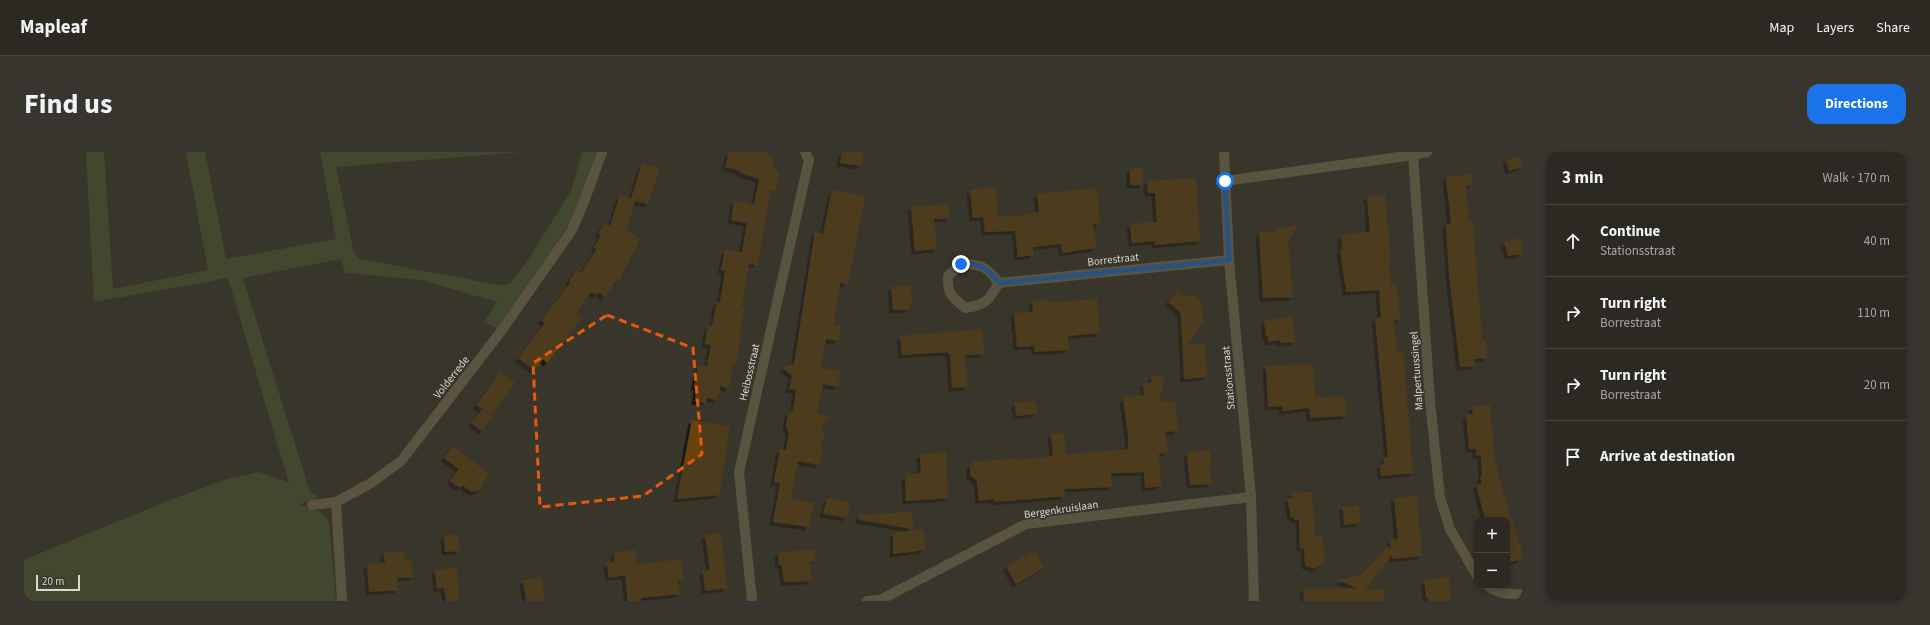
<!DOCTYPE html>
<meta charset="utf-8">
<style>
:root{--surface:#2b2921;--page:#37352e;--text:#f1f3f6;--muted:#a6a6a5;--line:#47453f;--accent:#1a73e8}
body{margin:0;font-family:"Source Sans 3",sans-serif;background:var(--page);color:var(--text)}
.controls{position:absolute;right:12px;bottom:12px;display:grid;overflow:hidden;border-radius:8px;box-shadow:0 2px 6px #0003}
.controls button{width:36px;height:36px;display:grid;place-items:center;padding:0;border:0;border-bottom:1px solid var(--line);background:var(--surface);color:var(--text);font:20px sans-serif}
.scale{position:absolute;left:12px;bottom:10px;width:44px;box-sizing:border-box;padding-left:4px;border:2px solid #d9d8d1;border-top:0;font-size:11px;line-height:14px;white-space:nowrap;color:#d9d8d1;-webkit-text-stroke:3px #39372c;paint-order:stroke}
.stop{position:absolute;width:12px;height:12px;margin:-9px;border:3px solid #1a73e8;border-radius:50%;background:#fff}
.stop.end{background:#1a73e8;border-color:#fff;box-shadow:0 1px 4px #0008}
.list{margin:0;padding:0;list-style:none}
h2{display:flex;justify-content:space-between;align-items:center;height:52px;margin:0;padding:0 16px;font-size:17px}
h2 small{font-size:13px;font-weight:400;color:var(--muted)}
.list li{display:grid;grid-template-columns:26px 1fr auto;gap:12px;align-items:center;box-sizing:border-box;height:72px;padding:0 16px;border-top:1px solid var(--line)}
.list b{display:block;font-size:15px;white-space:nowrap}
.list p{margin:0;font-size:13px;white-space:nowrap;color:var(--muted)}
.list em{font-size:13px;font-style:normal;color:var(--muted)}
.icon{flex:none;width:22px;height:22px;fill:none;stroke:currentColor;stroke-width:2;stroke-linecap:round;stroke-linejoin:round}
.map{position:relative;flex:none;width:1498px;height:449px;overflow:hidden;border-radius:12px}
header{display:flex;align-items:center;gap:24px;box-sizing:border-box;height:56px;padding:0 20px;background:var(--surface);border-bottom:1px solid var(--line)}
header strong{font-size:19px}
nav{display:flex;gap:22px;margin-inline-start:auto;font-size:14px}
.intro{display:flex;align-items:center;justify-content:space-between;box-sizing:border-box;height:96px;padding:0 24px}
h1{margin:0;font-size:28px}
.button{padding:10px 18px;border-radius:12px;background:var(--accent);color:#fff;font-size:14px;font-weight:700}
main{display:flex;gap:24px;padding:0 24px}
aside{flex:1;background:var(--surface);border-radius:12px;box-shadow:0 2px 6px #0003}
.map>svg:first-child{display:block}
.green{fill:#4c5e30}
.building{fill:#664209;filter:url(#shadow)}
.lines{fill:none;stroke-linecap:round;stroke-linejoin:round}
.minor{stroke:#807757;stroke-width:10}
.route{stroke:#1a73e8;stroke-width:5}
.marked{fill:none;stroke:#e8590c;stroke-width:3;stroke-dasharray:8 5;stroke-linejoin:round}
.labels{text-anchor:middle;stroke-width:3.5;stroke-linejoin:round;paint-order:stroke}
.street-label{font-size:11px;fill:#d9d8d1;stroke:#39372c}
</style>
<header>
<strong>Mapleaf</strong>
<nav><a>Map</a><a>Layers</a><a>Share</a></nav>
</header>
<div class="intro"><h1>Find us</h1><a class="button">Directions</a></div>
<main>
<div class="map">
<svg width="1498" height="449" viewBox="0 0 1498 449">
<defs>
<filter id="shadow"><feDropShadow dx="-3.5" dy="3.5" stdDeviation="0" flood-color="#0009"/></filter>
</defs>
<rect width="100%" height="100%" fill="#39372c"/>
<path class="green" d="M62,0H80L89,137L184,118L162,0H181L202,107L312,87L296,0H497L312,15L330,101L336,107L475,133L486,132L500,114L547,39L558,0H572L558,48L544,74L473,176L460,170L473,150L397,128L321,121L317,107L219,126L286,340L295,345L274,353C287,356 299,357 305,370L312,449H0V408L146,348L203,327L235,320L265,331L204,126L70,150Z"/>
<g class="building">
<polygon points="705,0 739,0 749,4 748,12 755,22 751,39 747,38 733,113 725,112 718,155 721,156 715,185 717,186 712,212 709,211 705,236 696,234 694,248 683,246 682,251 671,249 673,235 670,235 675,213 683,215 687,193 681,192 684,173 688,174 693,150 696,151 701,119 697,118 701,98 718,100 723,71 707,68 710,49 730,53 735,27 716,21 716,19 701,15"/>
<polygon points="818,0 840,0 837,14 816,11"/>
<polygon points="1498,4 1498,15 1485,19 1482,8"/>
<polygon points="618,11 636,17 624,52 611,49 602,77 616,87 594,130 592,129 581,145 574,140 572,143 567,140 552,161 558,165 542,187 523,211 519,207 510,218 494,206 521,171 517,168 547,130 545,129 553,118 557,121 573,97 570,96 577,83 574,82 580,71 586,74 596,43 607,47"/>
<polygon points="1119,16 1119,33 1106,33 1106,17"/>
<polygon points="1448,22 1449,33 1442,34 1445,70 1449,70 1458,189 1462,189 1463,206 1450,207 1451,214 1436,215 1425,123 1422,73 1427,72 1422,25"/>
<polygon points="1172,26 1176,89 1131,93 1131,89 1108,91 1106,72 1133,70 1131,41 1124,41 1123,29"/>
<polygon points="972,35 974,65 1002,63 1001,62 1015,60 1013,42 1073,36 1076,72 1069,72 1072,96 1038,101 1037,92 1009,95 1010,103 994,105 991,79 961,80 959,65 949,66 946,38"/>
<polygon points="808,38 841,44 824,132 816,131 810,173 817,174 814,189 802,187 797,216 817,219 814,235 799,232 793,262 806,265 796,276 801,282 796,296 799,297 795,313 774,309 767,347 790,351 785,375 749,370 756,331 750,330 756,297 762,298 765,280 762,275 764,261 769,258 772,238 765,237 768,224 758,215 770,212 791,80 799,82"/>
<polygon points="1361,43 1367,108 1365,109 1367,134 1373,133 1376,167 1370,168 1373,200 1379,199 1389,321 1357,324 1356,313 1360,312 1360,306 1364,305 1351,166 1357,165 1355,138 1322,140 1316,98 1318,97 1317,83 1346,80 1343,44"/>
<polygon points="924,52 926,66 910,67 913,97 891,99 887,55"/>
<polygon points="1273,73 1268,84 1264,89 1269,145 1239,146 1235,80 1250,80 1249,77"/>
<polygon points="1498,86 1498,102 1484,104 1480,90"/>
<polygon points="886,133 888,151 885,152 885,157 869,158 867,135"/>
<polygon points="1154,138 1160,144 1170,143 1177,149 1180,170 1163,193 1181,191 1183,225 1160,227 1157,164 1155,159 1144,150"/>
<polygon points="1025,147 1025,151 1073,147 1076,181 1044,184 1045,198 1011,200 1010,194 993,195 990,161 1009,160 1008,149"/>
<polygon points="1269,165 1271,190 1257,191 1256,188 1244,190 1244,184 1242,184 1240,168"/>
<polygon points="958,177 960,202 941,203 944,235 928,236 926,202 924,202 923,200 878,203 876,184"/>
<polygon points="1289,212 1291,246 1321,244 1322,264 1286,266 1285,256 1259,259 1258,254 1244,255 1242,214"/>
<polygon points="476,220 491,231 467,263 452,253"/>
<polygon points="1128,223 1141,226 1135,250 1151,249 1154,279 1141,280 1144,301 1135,302 1137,334 1121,336 1120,320 1087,321 1088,335 1040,337 1041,344 970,350 970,347 955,349 953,329 946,323 946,314 950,310 995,306 995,308 1029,304 1027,282 1040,281 1042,302 1104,297 1104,283 1099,246 1120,243 1119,231 1127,231"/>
<polygon points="1012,249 1013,262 992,264 991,251"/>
<polygon points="1466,253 1471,308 1480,343 1498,400 1498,407 1483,411 1483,368 1469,368 1468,365 1461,366 1452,333 1458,332 1456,325 1458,324 1457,303 1452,304 1452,297 1445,297 1442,263 1449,262 1448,255"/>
<polygon points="458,258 469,265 458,279 447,271"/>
<polygon points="668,268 706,275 695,343 653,347"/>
<polygon points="428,294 464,321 456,338 448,340 438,333 436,336 426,329 435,317 420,306"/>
<polygon points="1186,298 1187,311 1185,312 1187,332 1166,333 1163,301"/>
<polygon points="922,300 924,346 882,349 881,324 897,321 896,302"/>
<polygon points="1288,340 1291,385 1298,384 1301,410 1290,417 1281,413 1280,396 1276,397 1275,368 1270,368 1270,365 1267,365 1263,347 1268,346 1268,341"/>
<polygon points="1393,344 1398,404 1368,407 1368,403 1341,438 1360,437 1361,449 1280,449 1279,437 1332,436 1315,428 1337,423 1364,394 1367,397 1366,388 1374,387 1370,346"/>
<polygon points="803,346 826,350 823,366 799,362"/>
<polygon points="1335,353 1336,371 1320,373 1319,355"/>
<polygon points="888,360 889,377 835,368 835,363"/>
<polygon points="900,377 901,398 869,402 869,381"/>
<polygon points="697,381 703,436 681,439 679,419 686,418 681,383"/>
<polygon points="434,382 436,399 421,400 420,384"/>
<polygon points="790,397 791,409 786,409 788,429 760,430 758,413 755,413 754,401"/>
<polygon points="611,398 613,413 657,407 660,428 654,428 656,442 617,446 617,449 604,449 601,423 585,426 583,411 591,410 590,401"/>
<polygon points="1011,399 1020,416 992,432 982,414"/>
<polygon points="380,400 381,408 387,407 389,425 373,426 374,438 345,440 343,412 361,411 360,401"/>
<polygon points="433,416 435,449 422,449 420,436 413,437 411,418"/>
<polygon points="517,425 520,449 502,449 499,428"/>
<polygon points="1425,425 1427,449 1406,449 1402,445 1400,428"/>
</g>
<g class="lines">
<g class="minor">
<polyline points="1200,0 1205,108 1227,345 1230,449"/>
<polyline points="1389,3 1406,249 1416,345 1426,377 1453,424"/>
<polyline points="1201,29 1389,3 1403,0"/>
<path d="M975,131C965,148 962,153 941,156C928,145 923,142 924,124L937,112C957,112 962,114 975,131L1205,108"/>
<polyline points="312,350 318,449"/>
<polyline points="288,353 312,350 347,331 377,309 475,182 548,78 560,50 578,0"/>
<path d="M1464,434C1472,441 1487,443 1498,442"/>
<polyline points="728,449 715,320 785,8 781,0"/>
<polyline points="843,449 856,448 1002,372 1227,345"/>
</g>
</g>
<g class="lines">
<path class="route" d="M937,112C957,112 962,114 975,131L1205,108L1201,29"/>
</g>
<path d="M0 0H1498V449H0ZM583,163L669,196L678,302L619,344L516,355L509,211Z" fill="#39372c" fill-opacity=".55" fill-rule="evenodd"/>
<path class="marked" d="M583,163L669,196L678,302L619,344L516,355L509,211Z"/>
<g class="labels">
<g class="street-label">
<text transform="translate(1089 107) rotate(-6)" y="4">Borrestraat</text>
<text transform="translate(1392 219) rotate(-94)" y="4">Malpertuussingel</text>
<text transform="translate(725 220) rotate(-77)" y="4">Heibosstraat</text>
<text transform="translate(427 225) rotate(-52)" y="4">Volderrede</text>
<text transform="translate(1204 226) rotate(-95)" y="4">Stationsstraat</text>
<text transform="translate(1037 357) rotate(-8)" y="4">Bergenkruislaan</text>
</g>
</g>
</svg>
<div class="controls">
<button>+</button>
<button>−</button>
</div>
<div class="scale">20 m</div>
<div class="stop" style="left:1201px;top:29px"></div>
<div class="stop end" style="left:937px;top:112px"></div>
</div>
<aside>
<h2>3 min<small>Walk · 170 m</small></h2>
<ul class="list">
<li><svg class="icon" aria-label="ahead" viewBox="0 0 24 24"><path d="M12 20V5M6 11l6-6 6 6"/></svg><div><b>Continue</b><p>Stationsstraat</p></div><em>40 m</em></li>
<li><svg class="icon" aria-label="right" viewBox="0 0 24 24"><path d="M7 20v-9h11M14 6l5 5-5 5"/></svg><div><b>Turn right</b><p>Borrestraat</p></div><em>110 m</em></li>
<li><svg class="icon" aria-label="right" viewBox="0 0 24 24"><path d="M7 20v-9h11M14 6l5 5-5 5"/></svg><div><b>Turn right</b><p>Borrestraat</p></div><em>20 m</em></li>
<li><svg class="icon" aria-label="arrive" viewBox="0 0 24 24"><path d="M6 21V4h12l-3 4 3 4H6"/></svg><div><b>Arrive at destination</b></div></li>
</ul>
</aside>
</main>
